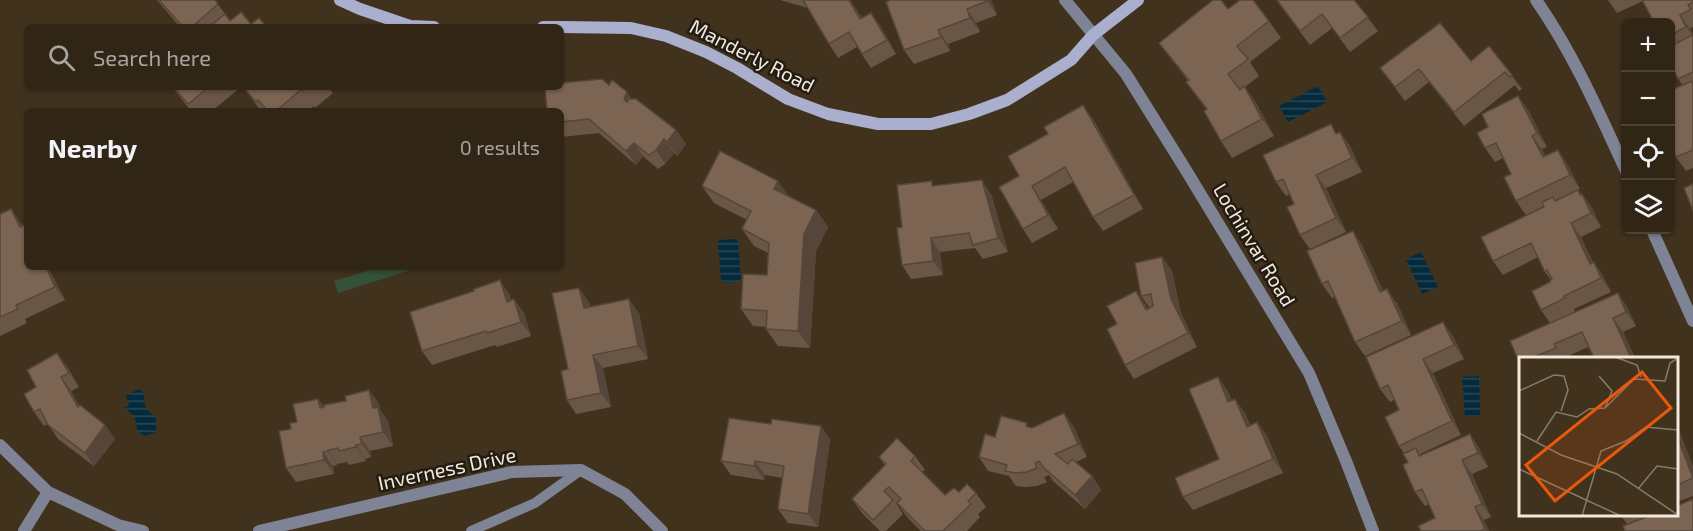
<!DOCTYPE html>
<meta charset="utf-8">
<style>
:root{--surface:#312616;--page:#3d3223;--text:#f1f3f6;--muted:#a8a5a1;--line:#4c4335}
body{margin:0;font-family:"Exo 2",sans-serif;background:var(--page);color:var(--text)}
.controls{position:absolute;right:18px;top:18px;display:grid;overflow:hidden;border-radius:9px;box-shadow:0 2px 4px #0004}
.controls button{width:54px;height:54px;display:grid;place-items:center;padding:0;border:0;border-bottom:2px solid var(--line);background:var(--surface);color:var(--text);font:30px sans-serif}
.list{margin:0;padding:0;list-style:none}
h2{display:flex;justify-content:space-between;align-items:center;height:78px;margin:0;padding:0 24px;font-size:26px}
h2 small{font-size:20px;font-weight:400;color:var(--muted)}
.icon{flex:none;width:33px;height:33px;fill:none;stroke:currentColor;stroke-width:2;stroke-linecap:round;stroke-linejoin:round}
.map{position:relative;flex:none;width:1693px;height:531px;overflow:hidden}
.search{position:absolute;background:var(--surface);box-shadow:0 2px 4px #0004;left:24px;top:24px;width:540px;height:66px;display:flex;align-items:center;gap:15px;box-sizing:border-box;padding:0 21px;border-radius:9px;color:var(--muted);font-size:22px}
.panel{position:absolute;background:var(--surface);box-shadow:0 2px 4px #0004;left:24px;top:108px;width:540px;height:162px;border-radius:9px}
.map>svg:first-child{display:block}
.pitch{fill:#345139}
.water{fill:url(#water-rules)}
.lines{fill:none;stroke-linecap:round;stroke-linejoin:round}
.lane{stroke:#7f8396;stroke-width:10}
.street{stroke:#7f8396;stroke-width:12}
.secondary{stroke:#a9afcd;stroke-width:12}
.wall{fill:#6a5647}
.shaded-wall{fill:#564639}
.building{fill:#7b6452;stroke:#564639;stroke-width:1.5}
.labels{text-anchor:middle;stroke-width:5;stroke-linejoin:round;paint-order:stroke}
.street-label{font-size:20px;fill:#f3e9dc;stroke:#221c12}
.inset-road{fill:none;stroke:#887b69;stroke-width:1.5}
.view{fill:#e8590c;fill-opacity:0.15;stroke:#e8590c;stroke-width:3}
.inset-edge{fill:none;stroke:#f3e9dc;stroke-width:3}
</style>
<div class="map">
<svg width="1693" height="531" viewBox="0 0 1693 531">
<defs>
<pattern id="water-rules" width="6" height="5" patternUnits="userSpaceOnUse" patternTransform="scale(1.5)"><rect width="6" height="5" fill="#042a3b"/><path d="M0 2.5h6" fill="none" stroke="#294957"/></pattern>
</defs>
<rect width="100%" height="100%" fill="#41321d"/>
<polygon class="pitch" points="380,267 410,267 411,270 338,293 334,281"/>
<g class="water">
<polygon points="1318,86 1327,102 1288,122 1279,106"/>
<polygon points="735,239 738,241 741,279 738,282 724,283 721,280 718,242 720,240"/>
<polygon points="1421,252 1438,287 1422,294 1406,259"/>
<polygon points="1479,376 1480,415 1465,416 1462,377"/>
<path d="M139,389L143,392L146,409L156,417C155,422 157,427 156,432L144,436L137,431C137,416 133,417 124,407L128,406L129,403L126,397L127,395Z"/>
</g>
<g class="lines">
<polyline class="lane" points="471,531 535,503 581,470"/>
<g class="street">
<polyline points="1065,0 1126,74 1184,167 1309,373 1346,461 1373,531"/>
<path d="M1536,0C1573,53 1599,112 1626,171"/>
<polyline points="1652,230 1693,321"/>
<polyline points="0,445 48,492 118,525 143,531"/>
<polyline points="24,531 48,492"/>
<polyline points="259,531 512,472 581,470 625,494 662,531"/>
</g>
<g class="secondary">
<polyline points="340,0 360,9 410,26 434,27"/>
<polyline points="543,27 559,27"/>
<polyline points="561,27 631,28 666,36 706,52 737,68 788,99 828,114 878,124 931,124 969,114 1007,100 1071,60 1093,35 1138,0"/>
</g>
</g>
<g class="wall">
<polygon points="157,0 215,0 230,21 267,27 180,27"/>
<polygon points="780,0 850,0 862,18 871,13 881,27 896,54 871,68 857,47 838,58 829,44 808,8"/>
<polygon points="890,0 991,0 997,15 976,23 980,32 948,44 950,51 914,64 904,50"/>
<polygon points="1276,0 1354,0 1378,31 1350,52 1332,28 1310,45"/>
<polygon points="1608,0 1693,0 1693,27 1690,29 1693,35 1693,168 1686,171 1676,157 1682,85 1671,65 1671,22 1643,1 1617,13"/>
<polygon points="1228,9 1269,21 1281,38 1250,62 1259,76 1245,87 1256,103 1274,136 1232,158 1221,141 1206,109 1186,82 1188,81 1159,43"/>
<polygon points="1489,46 1522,89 1519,91 1515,85 1464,126 1429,82 1405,101 1380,68 1471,61"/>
<polygon points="609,85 632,99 676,130 686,144 677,156 674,153 665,164 658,169 643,156 636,165 599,133 561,137 561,111"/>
<polygon points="172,87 241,87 212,111 191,111"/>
<polygon points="243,87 328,87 333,93 315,108 314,106 308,111 261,111"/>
<polygon points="1518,96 1528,110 1547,147 1542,149 1545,156 1558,150 1567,164 1580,189 1556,200 1578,190 1581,195 1582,194 1592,208 1601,227 1581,237 1593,263 1594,262 1603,276 1611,292 1574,309 1575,312 1572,313 1618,293 1627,307 1636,326 1623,332 1635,358 1594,358 1588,347 1564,358 1521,358 1521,365 1510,341 1550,323 1541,310 1532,291 1550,282 1550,280 1551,280 1545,272 1538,257 1503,275 1493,261 1481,237 1544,207 1544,206 1526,215 1516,201 1504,177 1511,174 1503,158 1495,162 1485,148 1477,133 1488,127 1482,114"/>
<polygon points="1093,119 1143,209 1103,231 1093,217 1073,182 1041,200 1058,229 1032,243 1023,229 1019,176"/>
<polygon points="1340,132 1350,146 1362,172 1326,188 1346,232 1310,249 1300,235 1294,204 1290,194 1286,196 1276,182"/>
<polygon points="702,186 789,197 816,210 828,227 816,251 810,348 778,346 766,329 766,327 753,326 741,309 767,275 768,253 754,246 742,229 747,220 714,203"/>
<polygon points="935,186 991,194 1008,252 983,259 975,248 940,252 943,275 911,279 902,265 902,227"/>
<polygon points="0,214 21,223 48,267 65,300 25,319 27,323 0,336"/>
<polygon points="1362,245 1383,291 1397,303 1411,335 1365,356 1355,342 1335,297 1332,298 1322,284"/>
<polygon points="1162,257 1172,271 1181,313 1197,347 1134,379 1125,365 1117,324 1136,291 1148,309 1150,308 1141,296"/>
<polygon points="509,294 511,300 514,299 524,313 531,336 497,347 495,345 432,365 422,351"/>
<polygon points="589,302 590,307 639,313 648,359 603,368 611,407 576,414 567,400 568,369"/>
<polygon points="1453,336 1464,359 1433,373 1461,435 1420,454 1421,456 1470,434 1479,448 1488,467 1472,474 1491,517 1484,520 1489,531 1421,531 1435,518 1429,504 1425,506 1415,492 1408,462 1404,453 1399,446 1399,410 1394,400 1390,402 1380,389"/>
<polygon points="67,366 79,387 71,391 79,406 105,425 115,439 94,466 58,439 48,424 44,426 34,412 36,387"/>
<polygon points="1218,377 1227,390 1232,401 1245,413 1250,425 1257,422 1267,436 1283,473 1193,510 1183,497 1219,459"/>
<polygon points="369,390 379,404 380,410 388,421 393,446 370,451 371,457 365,459 366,461 349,465 347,462 337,464 337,465 333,466 334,474 296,482 286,468 291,429 318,399 324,407 346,401"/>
<polygon points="1677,425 1693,467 1693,496 1677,502"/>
<polygon points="821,426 830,440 818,527 788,523 778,509 783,478 765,475 764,480 731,475 721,461"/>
<polygon points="1030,427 1074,427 1087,457 1076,462 1092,476 1101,490 1085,509 1053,481 1049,475 1044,477 1047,482 1037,486 1025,487 1017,486 1015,485 1009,476 988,471 979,457 995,437"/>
<polygon points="915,456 925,470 922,472 945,495 959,492 976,493 986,507 978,514 980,517 967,531 921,531 907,517 897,503 899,501 898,501 896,503 903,514 886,531 880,531 862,513 852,499 885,466 879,457"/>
<polygon points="1620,514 1643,514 1644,518 1627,524"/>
</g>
<g class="shaded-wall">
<polygon points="850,0 857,10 870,33 860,19"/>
<polygon points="987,0 991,0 997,15 987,1"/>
<polygon points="967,9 976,23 980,32 970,18"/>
<polygon points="871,13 881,27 896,54 887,40"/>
<polygon points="1680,15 1690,29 1693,36 1686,27"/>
<polygon points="938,30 948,44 950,51 941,37"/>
<polygon points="1244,86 1256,103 1274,136 1262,119"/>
<polygon points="627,92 637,106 634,112 624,99"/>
<polygon points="1518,96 1528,110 1547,147 1537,133"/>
<polygon points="1083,105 1093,119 1143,209 1134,195"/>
<polygon points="676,130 686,144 677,156 667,142"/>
<polygon points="1340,132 1350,146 1362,172 1352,158"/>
<polygon points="1532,136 1542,149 1553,171 1543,157"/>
<polygon points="664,139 674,153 665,164 656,150"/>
<polygon points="634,143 643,156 636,165 626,151"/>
<polygon points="1558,150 1567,164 1580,189 1570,175"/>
<polygon points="1316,175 1326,188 1346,232 1336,218"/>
<polygon points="982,180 991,194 1008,252 998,238"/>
<polygon points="778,181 790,198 774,189"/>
<polygon points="1032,186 1041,200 1058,229 1048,215"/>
<polygon points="1578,190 1586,201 1582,194 1592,208 1601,227 1591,213"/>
<polygon points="11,209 21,223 27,236 20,227"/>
<polygon points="816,210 828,227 816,251 810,348 798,331 804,234"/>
<polygon points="1571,223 1581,237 1600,277 1590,264"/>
<polygon points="1353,231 1362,245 1390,306 1380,292"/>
<polygon points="931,238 940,252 943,275 933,261"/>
<polygon points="1162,257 1172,271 1181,313 1197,347 1188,333 1171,299"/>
<polygon points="1594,262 1603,276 1611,292 1601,278"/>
<polygon points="46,267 48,267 65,300 55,287"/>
<polygon points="500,280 509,294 516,315 507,302"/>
<polygon points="579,288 589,302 593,322 584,308"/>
<polygon points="1387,289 1397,303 1411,335 1402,321"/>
<polygon points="1136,291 1146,305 1156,324 1146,310"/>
<polygon points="1618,293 1627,307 1636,326 1626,312"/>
<polygon points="514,299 524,313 531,336 521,322"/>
<polygon points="629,299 639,313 648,359 638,346"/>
<polygon points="1613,318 1623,332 1635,358 1631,358"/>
<polygon points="1443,322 1453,336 1464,359 1454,345"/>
<polygon points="57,353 67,366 79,387 69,373"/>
<polygon points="593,355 603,368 611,407 601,393"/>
<polygon points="1423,359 1433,373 1461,435 1452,421"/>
<polygon points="61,377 71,391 88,421 78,407"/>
<polygon points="1218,377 1227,390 1238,416 1228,402"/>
<polygon points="369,390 379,404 380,410 388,421 393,446 383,432 373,408"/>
<polygon points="318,399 328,413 320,408"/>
<polygon points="1235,399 1245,413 1257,440 1247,427"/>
<polygon points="1064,413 1074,427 1087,457 1078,444"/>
<polygon points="1257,422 1267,436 1283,473 1273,459"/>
<polygon points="105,425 115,439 94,466 85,453"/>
<polygon points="1677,425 1693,467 1693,478 1677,436"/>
<polygon points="821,426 830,440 818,527 808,514"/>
<polygon points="1470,434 1479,448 1488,467 1478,453"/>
<polygon points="360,437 370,451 371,457 362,444"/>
<polygon points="356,445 365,459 366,461 356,447"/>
<polygon points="328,450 337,464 337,465 328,451"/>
<polygon points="323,452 333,466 334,474 324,460"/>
<polygon points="1462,460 1472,474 1491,517 1482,504"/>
<polygon points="755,461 765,475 764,480 754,466"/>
<polygon points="1092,476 1101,490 1085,509 1075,495"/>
<polygon points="1475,507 1484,520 1489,531 1486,531 1485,529"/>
</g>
<g class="building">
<polygon points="159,0 215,0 218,4 192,27 183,27"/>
<polygon points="803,0 849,0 860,19 871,13 887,40 862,54 849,32 829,44"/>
<polygon points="890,0 987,0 987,1 967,9 970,18 938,30 941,37 904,50 886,2"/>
<polygon points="1213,0 1221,0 1228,9 1240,0 1253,0 1269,21 1237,46 1248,59 1228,74 1240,90 1244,86 1262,119 1221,141 1204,111 1207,109 1186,82 1189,80 1159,43"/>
<polygon points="1277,0 1354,0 1368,17 1340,38 1322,14 1300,31"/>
<polygon points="1642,0 1693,0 1693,2 1688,5 1691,9 1680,15 1686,27 1671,35 1671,22 1654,22"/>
<polygon points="241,12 251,24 259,18 267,27 209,27 225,14 230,21"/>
<polygon points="1440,23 1471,61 1489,46 1512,75 1510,77 1505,72 1454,112 1419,69 1395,87 1380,68"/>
<polygon points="1692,35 1693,38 1693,72 1678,79 1671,65 1671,46"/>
<polygon points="602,79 609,85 612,80 627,92 624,99 627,102 629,99 636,99 676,130 667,142 664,139 656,150 649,155 634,143 626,151 589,119 561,122 561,111 547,111 545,87 561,87 561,83"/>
<polygon points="1692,81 1693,85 1693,150 1676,157 1671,145 1671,96 1672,96 1671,90"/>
<polygon points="173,87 209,87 188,104"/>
<polygon points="243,87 308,87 303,91 302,89 276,111 268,111 258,100 256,102"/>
<polygon points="1518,96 1537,133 1532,136 1543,157 1558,150 1570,175 1516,201 1504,177 1511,174 1496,143 1485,148 1477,133 1488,127 1482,114"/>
<polygon points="1083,105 1134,195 1093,217 1065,167 1032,186 1048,215 1023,229 999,187 1019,176 1008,156 1048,134 1044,127"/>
<polygon points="1331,124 1336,134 1340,132 1352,158 1316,175 1336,218 1300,235 1287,207 1294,204 1283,179 1276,182 1263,155"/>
<polygon points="720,151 778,181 774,189 816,210 804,234 798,331 766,329 767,311 741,309 743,274 767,275 769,243 742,229 751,211 702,186"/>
<polygon points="982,180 998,238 973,245 969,233 931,238 933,261 902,265 897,228 902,227 897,185 932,181 932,186"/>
<polygon points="1693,184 1693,211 1684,188"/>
<polygon points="1578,190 1580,195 1582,194 1591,213 1571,223 1590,264 1594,262 1601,278 1564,296 1565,298 1541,310 1532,291 1550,282 1550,280 1552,279 1547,270 1545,272 1531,243 1493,261 1481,237 1544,207 1542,202 1553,197 1555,201"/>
<polygon points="11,209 20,227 25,225 27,229 27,267 46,267 55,287 16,305 18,309 0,317 0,214"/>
<polygon points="1353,231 1380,292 1387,289 1402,321 1355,342 1328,281 1322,284 1307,251"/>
<polygon points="1162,257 1171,299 1188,333 1125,365 1107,329 1117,324 1107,306 1136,291 1146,310 1153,306 1151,294 1141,296 1135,263"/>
<polygon points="500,280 507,302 514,299 521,322 487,333 486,331 422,351 410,312 474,291 474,289"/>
<polygon points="579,288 584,308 629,299 638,346 593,355 601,393 567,400 561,371 568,369 552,293"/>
<polygon points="1618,293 1626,312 1613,318 1631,358 1594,358 1582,332 1554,344 1556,348 1531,358 1521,358 1520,364 1510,341"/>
<polygon points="1443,322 1454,345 1423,359 1452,421 1399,446 1385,417 1399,410 1388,385 1380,389 1366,357"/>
<polygon points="57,353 69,373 61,377 78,407 80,405 105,425 85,453 48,425 40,409 34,412 24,394 36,387 27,370"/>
<polygon points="1218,377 1228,402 1235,399 1247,427 1257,422 1273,459 1183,497 1175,478 1219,459 1189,389"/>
<polygon points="369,390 373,408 378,407 383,432 360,437 362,444 356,445 356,447 339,451 338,448 328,450 328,451 323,452 324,460 286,468 279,431 291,429 290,423 297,422 293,404 318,399 320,408 324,407 324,405 346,401 345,396"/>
<polygon points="1064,413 1078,444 1055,454 1068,464 1072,459 1092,476 1075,495 1043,467 1039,461 1035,463 1037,468 1027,472 1016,473 1005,471 1007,465 979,457 985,434 995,437 1001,416 1027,423 1026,426 1032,428"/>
<polygon points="729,418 771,424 772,419 821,426 808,514 778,509 784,466 755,461 754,466 721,461"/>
<polygon points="1470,434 1478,453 1462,460 1482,504 1475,507 1485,529 1480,531 1421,531 1418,526 1435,518 1422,489 1415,492 1403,465 1408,462 1403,454 1416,448 1419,456"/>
<polygon points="1677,436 1693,478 1677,485"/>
<polygon points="897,438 915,456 911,461 945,495 954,488 959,492 967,484 976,493 968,501 971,504 943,531 925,531 897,503 901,499 889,487 884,491 893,500 873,520 852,499 886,464 879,457"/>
<polygon points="1693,499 1693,531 1625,531 1623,526 1654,514 1677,514 1677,506"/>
</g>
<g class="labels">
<g class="street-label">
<text transform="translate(752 56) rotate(27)" y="7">Manderly Road</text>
<text transform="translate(1254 245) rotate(59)" y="7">Lochinvar Road</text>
<text transform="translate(447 469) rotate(-12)" y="7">Inverness Drive</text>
</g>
</g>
<g transform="translate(1519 357)">
<rect width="159" height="159" fill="#41321d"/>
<path class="inset-road" d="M96,0L118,8L122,20M80,19L93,34L86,51M0,34L35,18L45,19L49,33L42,54M0,76L42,98L98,117L159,158M18,84L37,55L58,60L70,52L86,51L115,22L146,24L151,6L159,1M0,112L102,159M119,132L138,109L159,112M63,159L82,94L107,84L127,70L159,73"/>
<path class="view" d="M123,15L152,51L36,144L7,108Z"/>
<rect width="159" height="159" class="inset-edge"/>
</g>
</svg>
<div class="controls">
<button>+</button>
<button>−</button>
<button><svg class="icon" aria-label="locate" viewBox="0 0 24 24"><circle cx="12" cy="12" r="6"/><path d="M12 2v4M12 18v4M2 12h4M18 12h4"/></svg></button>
<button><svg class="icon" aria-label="layers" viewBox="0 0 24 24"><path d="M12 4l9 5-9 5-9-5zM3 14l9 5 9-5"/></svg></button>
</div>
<div class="search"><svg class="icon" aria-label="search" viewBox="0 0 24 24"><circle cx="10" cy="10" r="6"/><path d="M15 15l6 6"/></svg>Search here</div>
<section class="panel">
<h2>Nearby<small>0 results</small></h2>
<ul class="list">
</ul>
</section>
</div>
